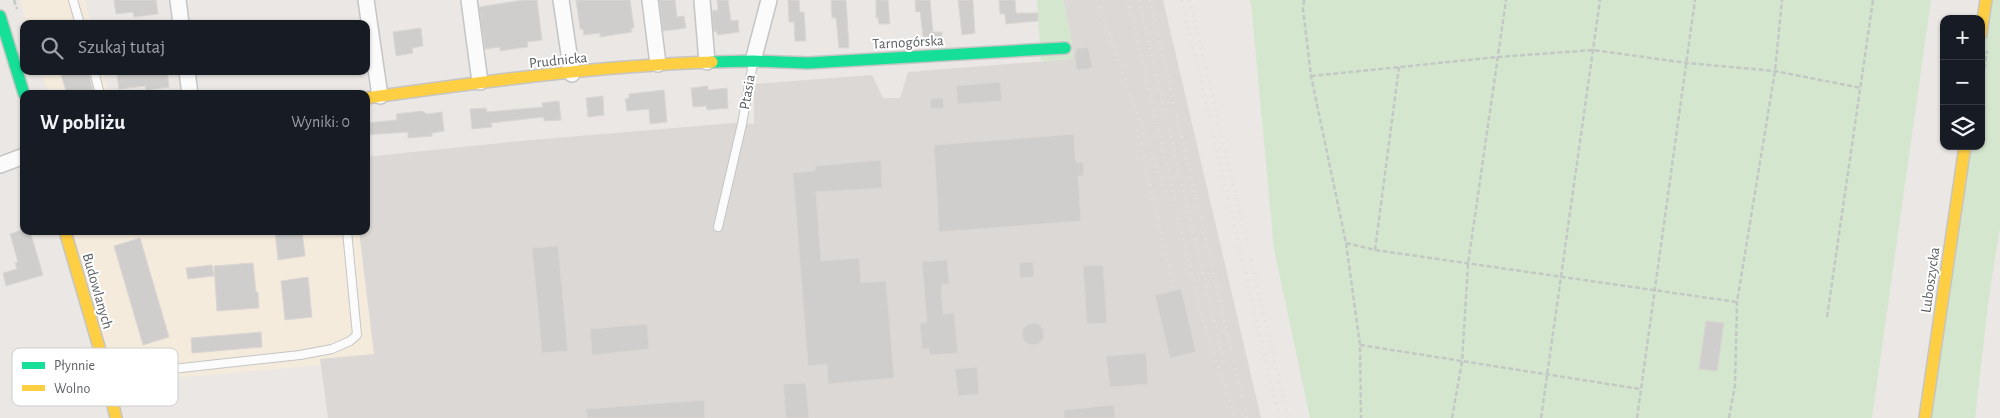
<!DOCTYPE html>
<html lang="pl">
<meta charset="utf-8">
<style>
:root{--surface:#171b24;--page:#20242c;--text:#f1f3f6;--muted:#9ea1a6;--line:#363941}
body{margin:0;font-family:"Alegreya Sans",sans-serif;background:var(--page);color:var(--text)}
.controls{position:absolute;right:15px;top:15px;display:grid;overflow:hidden;border-radius:10px;box-shadow:0 1px 4px #0004}
.controls button{width:45px;height:45px;display:grid;place-items:center;padding:0;border:0;border-bottom:1px solid var(--line);background:var(--surface);color:var(--text);font:25px sans-serif}
.list{margin:0;padding:0;list-style:none}
h2{display:flex;justify-content:space-between;align-items:center;height:65px;margin:0;padding:0 20px;font-size:21px}
h2 small{font-size:16px;font-weight:400;color:var(--muted)}
.icon{flex:none;width:28px;height:28px;fill:none;stroke:currentColor;stroke-width:2;stroke-linecap:round;stroke-linejoin:round}
.map{position:relative;flex:none;width:2000px;height:418px;overflow:hidden}
.search{position:absolute;background:var(--surface);box-shadow:0 1px 4px #0004;left:20px;top:20px;width:350px;height:55px;display:flex;align-items:center;gap:12px;box-sizing:border-box;padding:0 18px;border-radius:10px;color:var(--muted);font-size:19px}
.panel{position:absolute;background:var(--surface);box-shadow:0 1px 4px #0004;left:20px;top:90px;width:350px;height:145px;border-radius:10px}
.map>svg:first-child{display:block}
.commercial{fill:#f5ebdc}
.industrial{fill:#dbd8d5}
.green{fill:#d5e6cf}
.building{fill:#d0cecd;stroke:#dad6d3}
.lines{fill:none;stroke-linecap:round;stroke-linejoin:round}
.lane-casing{stroke:#c5c5c5;stroke-width:10}
.street-casing{stroke:#c5c5c5;stroke-width:18}
.fast-casing{stroke:#c5c5c5;stroke-width:14}
.slow-casing{stroke:#c5c5c5;stroke-width:14}
.path{stroke:#c4c8c5;stroke-width:2.5;stroke-dasharray:5 2.5;stroke-linecap:butt}
.lane{stroke:#fcfbfb;stroke-width:8}
.street{stroke:#fcfbfb;stroke-width:15}
.fast{stroke:#16e098;stroke-width:11}
.slow{stroke:#ffcf43;stroke-width:11}
.rail{stroke:#e1e1e1;stroke-width:4;stroke-dasharray:1 6;stroke-linecap:butt}
.labels{text-anchor:middle;stroke-width:4;stroke-linejoin:round;paint-order:stroke}
.street-label{font-size:15px;fill:#5a5f62;stroke:#fff}
.key{fill:#fff;stroke:#cecfd0;stroke-width:1}
.key-label{font-size:14px;fill:#5a5f62}
</style>
<div class="map">
<svg width="2000" height="418" viewBox="0 0 2000 418">
<rect width="100%" height="100%" fill="#eae7e4"/>
<g class="commercial">
<polygon points="20,0 85,0 91,24 27,24"/>
<polygon points="41,71 103,71 109,94 48,94"/>
<polygon points="65,231 359,231 374,354 321,359 321,365 108,384"/>
</g>
<polygon class="industrial" points="1063,0 1163,0 1261,418 328,418 320,359 374,354 359,231 366,231 366,157 520,141 733,123 754,124 754,84 872,75 883,98 900,98 908,72 1073,59 1071,35"/>
<g class="green">
<polygon points="1037,0 1063,0 1071,36 1073,59 1041,61"/>
<polygon points="1249,0 1931,0 1872,418 1310,418 1274,249 1251,3"/>
<polygon points="1986,0 2000,0 2000,228 1989,296 1975,418 1925,418 1965,146 1981,146 1981,34"/>
</g>
<g class="building">
<polygon points="114,0 156,0 158,14 134,17 133,12 116,14"/>
<polygon points="523,0 537,0 542,40 527,42 528,47 519,48 500,51 500,47 485,49 479,7"/>
<polygon points="576,0 630,0 634,28 631,28 632,32 600,37 600,33 584,35 583,29 580,29"/>
<polygon points="659,0 675,0 677,17 684,16 686,28 663,31"/>
<polygon points="717,0 728,0 731,21 738,20 739,32 717,35 717,31 714,32 712,11 718,10"/>
<polygon points="788,0 799,0 800,12 804,12 806,41 795,41 794,22 789,22"/>
<polygon points="831,0 846,0 849,48 839,48 836,18 832,18"/>
<polygon points="876,0 888,0 890,24 879,24 878,17 876,18"/>
<polygon points="915,0 930,0 933,32 942,32 942,43 924,44 920,11 916,12"/>
<polygon points="958,0 973,0 975,33 962,35"/>
<polygon points="999,0 1015,0 1016,13 1038,13 1038,21 1006,24 1005,14 1000,14"/>
<polygon points="421,28 423,46 412,48 413,53 396,56 393,32"/>
<polygon points="1088,47 1092,68 1077,70 1075,55 1077,49"/>
<polygon points="60,71 88,71 94,94 67,94"/>
<polygon points="142,71 167,71 169,87 146,90 145,86 119,89 117,75"/>
<polygon points="1000,82 1002,101 958,104 956,86"/>
<polygon points="708,86 708,90 727,88 728,108 707,110 706,106 693,107 691,88"/>
<polygon points="664,90 667,122 650,124 649,109 627,111 625,99 629,98 629,94"/>
<polygon points="603,96 604,115 588,117 586,98"/>
<polygon points="943,98 944,108 931,109 930,99"/>
<polygon points="559,101 561,120 544,121 544,117 491,123 492,127 472,129 470,109 486,108 487,112 543,107 542,103"/>
<polygon points="422,111 427,114 442,112 444,131 432,133 432,136 408,138 408,132 366,135 366,123 397,120 396,114"/>
<polygon points="1074,134 1075,160 1077,163 1083,162 1084,176 1078,176 1081,221 939,232 934,145"/>
<polygon points="881,160 882,188 816,192 821,261 859,258 861,283 886,281 894,378 828,384 827,364 808,366 793,173 815,171 815,166"/>
<polygon points="19,231 30,231 43,275 6,286 3,273 17,269 15,263 18,262 10,234"/>
<polygon points="275,231 302,231 305,256 278,260"/>
<polygon points="140,238 169,337 143,345 114,246"/>
<polygon points="558,246 568,351 542,353 532,248"/>
<polygon points="947,260 949,284 942,284 942,289 941,289 943,314 954,313 958,353 930,355 929,349 922,349 920,323 927,322 922,262"/>
<polygon points="1033,262 1034,277 1020,278 1019,263"/>
<polygon points="253,263 256,292 258,292 259,308 217,311 214,266"/>
<polygon points="212,265 214,276 188,279 186,268"/>
<polygon points="1103,265 1107,323 1087,324 1083,266"/>
<polygon points="308,277 312,317 285,320 281,281"/>
<polygon points="1181,289 1196,352 1170,358 1155,295"/>
<polygon points="1706,321 1724,323 1717,371 1699,369"/>
<circle cx="1033" cy="334" r="11"/>
<polygon points="647,324 649,349 592,355 590,329"/>
<polygon points="261,332 262,347 192,353 191,338"/>
<polygon points="1146,353 1148,384 1110,387 1106,356"/>
<polygon points="977,367 979,394 958,396 955,369"/>
<polygon points="806,383 809,418 786,418 783,384"/>
<polygon points="704,400 705,418 587,418 586,409"/>
<polygon points="1114,405 1115,418 1064,418 1064,410"/>
</g>
<g class="lines">
<g class="lane-casing">
<g id="lane">
<polyline points="73,0 80,24"/>
<polyline points="94,71 100,94"/>
<polyline points="718,227 742,124 753,63"/>
<polyline points="109,376 300,355 332,349 350,341 357,335 347,231"/>
</g>
</g>
<g class="street-casing">
<g id="street">
<polyline points="178,0 181,24"/>
<polyline points="366,0 380,96"/>
<polyline points="469,0 480,82"/>
<polyline points="561,0 572,74"/>
<polyline points="650,0 658,64"/>
<polyline points="702,0 707,62"/>
<polyline points="753,61 769,0"/>
<polyline points="187,71 190,94"/>
<polyline points="0,165 24,156"/>
</g>
</g>
<g class="fast-casing">
<g id="fast">
<polyline points="0,16 24,94"/>
<polyline points="712,62 753,61 808,63 1065,48"/>
</g>
</g>
<g class="slow-casing">
<g id="slow">
<polyline points="1981,34 1986,0"/>
<path d="M366,98C481,82 596,66 712,62"/>
<polyline points="65,231 101,354 116,418"/>
<polyline points="1925,418 1965,146"/>
</g>
</g>
<g class="path">
<polyline points="14,0 17,9"/>
<polyline points="1304,0 1303,9 1311,76 1346,243 1360,345 1361,418"/>
<polyline points="1311,76 1498,57 1593,50 1687,63 1775,71 1861,88"/>
<polyline points="1981,91 1987,51"/>
<polyline points="1346,243 1375,250 1737,302"/>
<polyline points="1375,250 1399,67"/>
<polyline points="1827,317 1873,0"/>
<polyline points="1360,345 1640,389"/>
<polyline points="1452,418 1462,362 1468,264 1506,0"/>
<polyline points="1541,418 1600,0"/>
<polyline points="1637,418 1695,0"/>
<polyline points="1729,418 1735,385 1737,302 1775,71 1782,0"/>
</g>
<use href="#lane" class="lane"/>
<use href="#street" class="street"/>
<use href="#fast" class="fast"/>
<use href="#slow" class="slow"/>
<g class="rail">
<polyline points="1097,0 1170,207"/>
<polyline points="1128,0 1199,304 1211,347 1236,418"/>
<polyline points="1139,0 1225,367"/>
<polyline points="1150,0 1247,418"/>
<polyline points="1182,0 1279,418"/>
<polyline points="1190,0 1288,418"/>
<polyline points="1137,130 1174,290"/>
</g>
</g>
<g class="labels">
<g class="street-label">
<text transform="translate(908 42) rotate(-3)" y="5">Tarnogórska</text>
<text transform="translate(558 60) rotate(-6)" y="5">Prudnicka</text>
<text transform="translate(747 92) rotate(-80)" y="5">Ptasia</text>
<text transform="translate(1930 280) rotate(-82)" y="5">Luboszycka</text>
<text transform="translate(98 291) rotate(74)" y="5">Budowlanych</text>
</g>
</g>
<rect x="12" y="348" width="166" height="58" rx="8" class="key"/>
<rect x="22" y="362" width="23" height="7" fill="#16e098"/>
<rect x="22" y="385" width="23" height="6" fill="#ffcf43"/>
<g class="key-label">
<text x="54" y="370">Płynnie</text>
<text x="54" y="393">Wolno</text>
</g>
</svg>
<div class="controls">
<button>+</button>
<button>−</button>
<button><svg class="icon" aria-label="layers" viewBox="0 0 24 24"><path d="M12 4l9 5-9 5-9-5zM3 14l9 5 9-5"/></svg></button>
</div>
<div class="search"><svg class="icon" aria-label="search" viewBox="0 0 24 24"><circle cx="10" cy="10" r="6"/><path d="M15 15l6 6"/></svg>Szukaj tutaj</div>
<section class="panel">
<h2>W pobliżu<small>Wyniki: 0</small></h2>
<ul class="list">
</ul>
</section>
</div>
